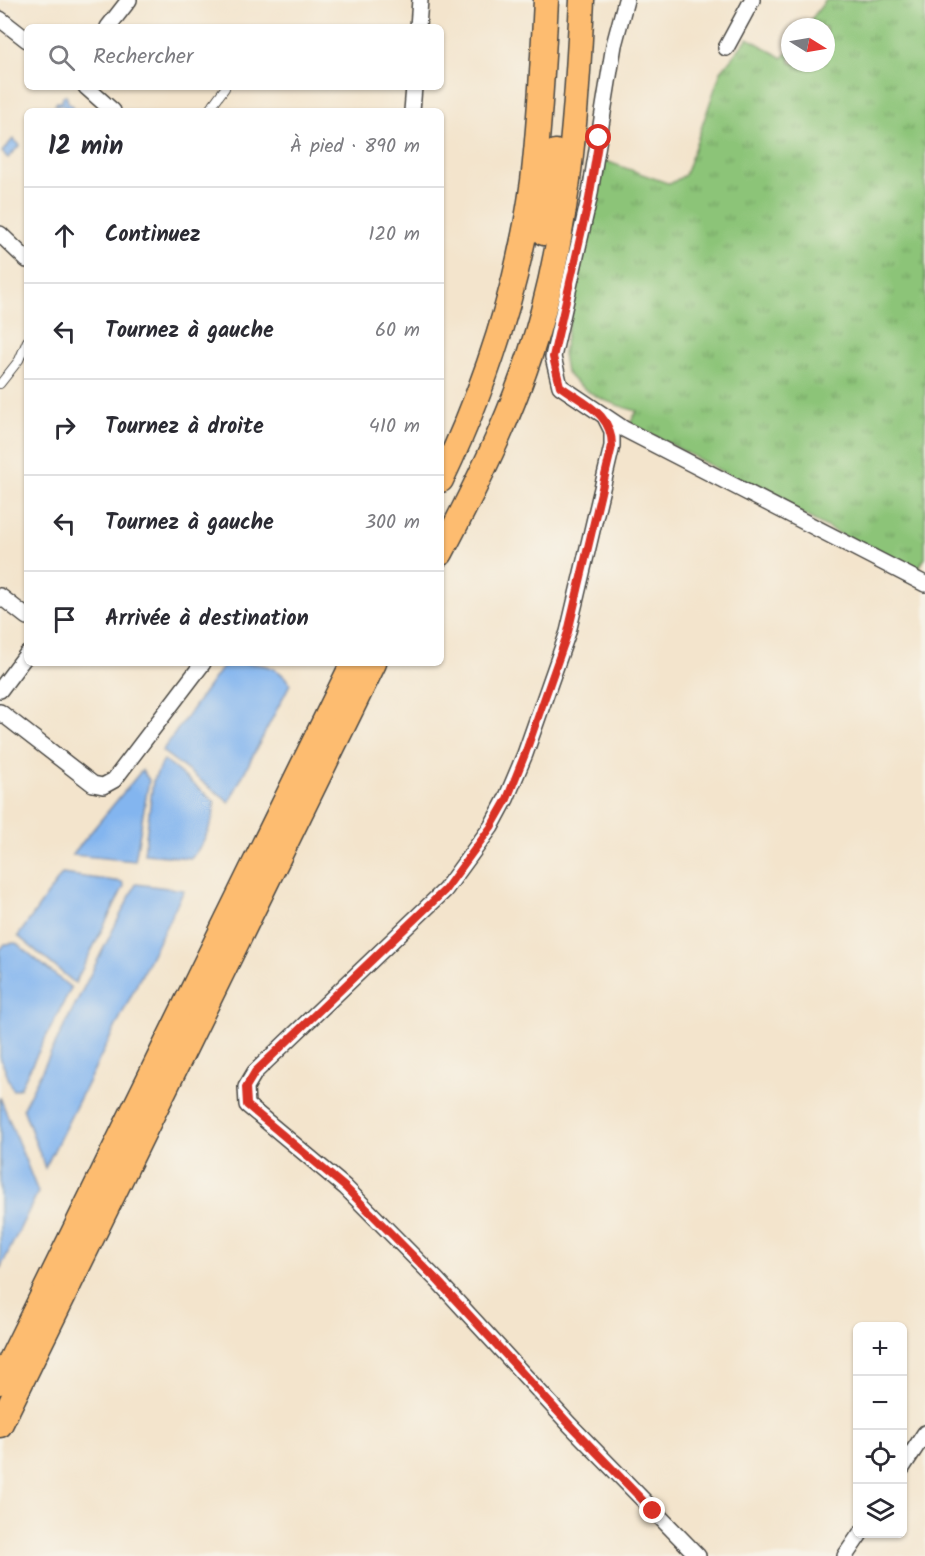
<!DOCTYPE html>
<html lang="fr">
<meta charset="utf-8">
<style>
:root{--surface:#fff;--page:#f7f7f7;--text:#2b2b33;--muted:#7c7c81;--line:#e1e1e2}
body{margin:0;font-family:Kalam,sans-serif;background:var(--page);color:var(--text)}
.controls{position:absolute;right:18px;bottom:18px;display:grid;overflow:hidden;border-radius:9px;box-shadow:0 2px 4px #0004}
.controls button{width:54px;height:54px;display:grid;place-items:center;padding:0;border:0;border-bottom:2px solid var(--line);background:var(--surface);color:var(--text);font:30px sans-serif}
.compass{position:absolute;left:781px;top:18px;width:54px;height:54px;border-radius:50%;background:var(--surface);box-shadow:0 2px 4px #0004;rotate:101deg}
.stop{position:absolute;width:18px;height:18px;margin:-14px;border:4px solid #d93025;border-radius:50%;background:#fff}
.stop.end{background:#d93025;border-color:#fff;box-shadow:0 2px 6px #0008}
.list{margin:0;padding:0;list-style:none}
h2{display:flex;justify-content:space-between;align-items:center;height:78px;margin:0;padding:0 24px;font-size:26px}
h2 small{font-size:20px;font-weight:400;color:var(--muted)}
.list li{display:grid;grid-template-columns:39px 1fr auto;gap:18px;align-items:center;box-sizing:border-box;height:96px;padding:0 24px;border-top:2px solid var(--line)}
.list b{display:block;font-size:22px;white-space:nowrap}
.list em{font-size:20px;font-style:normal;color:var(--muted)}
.icon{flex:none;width:33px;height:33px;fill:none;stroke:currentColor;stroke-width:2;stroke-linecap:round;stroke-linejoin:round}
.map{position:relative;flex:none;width:925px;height:1556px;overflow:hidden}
.search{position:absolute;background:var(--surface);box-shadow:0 2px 4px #0004;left:24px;top:24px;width:420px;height:66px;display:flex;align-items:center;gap:15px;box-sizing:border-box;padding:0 21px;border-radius:9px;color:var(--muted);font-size:22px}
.panel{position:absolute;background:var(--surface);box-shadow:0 2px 4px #0004;left:24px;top:108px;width:420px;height:558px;border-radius:9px}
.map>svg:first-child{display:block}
.grass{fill:url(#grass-tufts);stroke:#5c7852;stroke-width:1.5}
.water{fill:#83b5ef;stroke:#57708d;stroke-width:1.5}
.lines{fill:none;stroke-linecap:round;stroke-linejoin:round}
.service-casing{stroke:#494743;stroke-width:10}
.minor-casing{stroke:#494743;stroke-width:18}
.trunk-casing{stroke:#494743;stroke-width:27}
.service{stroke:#fff;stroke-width:8}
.minor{stroke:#fff;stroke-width:15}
.trunk{stroke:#fdbc70;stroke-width:24}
.route{stroke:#d93025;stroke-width:8}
</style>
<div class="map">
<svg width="925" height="1556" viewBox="0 0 925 1556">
<defs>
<pattern id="grass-tufts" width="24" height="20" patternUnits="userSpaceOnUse" patternTransform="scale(1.5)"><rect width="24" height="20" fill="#8cc478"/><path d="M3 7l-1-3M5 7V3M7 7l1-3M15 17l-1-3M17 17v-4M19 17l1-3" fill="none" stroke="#739f63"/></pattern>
</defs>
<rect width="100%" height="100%" fill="#f7f3e8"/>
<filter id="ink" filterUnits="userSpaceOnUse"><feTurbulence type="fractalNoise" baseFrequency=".0167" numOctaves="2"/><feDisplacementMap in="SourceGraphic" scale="12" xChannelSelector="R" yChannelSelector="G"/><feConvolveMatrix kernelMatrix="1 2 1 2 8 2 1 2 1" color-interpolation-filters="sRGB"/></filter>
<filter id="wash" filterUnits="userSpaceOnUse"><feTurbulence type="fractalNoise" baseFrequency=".008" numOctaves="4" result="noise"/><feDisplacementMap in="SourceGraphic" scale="24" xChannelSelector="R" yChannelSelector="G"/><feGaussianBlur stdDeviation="1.35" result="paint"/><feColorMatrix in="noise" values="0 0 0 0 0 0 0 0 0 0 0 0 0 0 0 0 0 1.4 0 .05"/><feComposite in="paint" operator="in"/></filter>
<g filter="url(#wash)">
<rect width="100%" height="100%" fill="#f3e4cc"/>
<path class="grass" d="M826,0H925V558L918,569L889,560L630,423L637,411C610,404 584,394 566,372L563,353L603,160L670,184L685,175L721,71L748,38L783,58L790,49V63H826V27H805Z"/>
<g class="water">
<polygon points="66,95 68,102 73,106 74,111 65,111 65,106 55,105 57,102 62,102 63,96"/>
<polygon points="13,139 20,145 8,158 2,152"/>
<path d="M229,663C252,663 277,662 290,684L229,802L162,751L220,670Z"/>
<path d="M164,760L214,801C217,818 202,847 191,858L144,854L153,781Z"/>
<polygon points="142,770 149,780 135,861 72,855"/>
<polygon points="62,874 122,882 124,886 75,983 18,936"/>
<polygon points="136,884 184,890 45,1168 23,1108"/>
<polygon points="16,943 71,988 20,1088 13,1090 0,1057 0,950 5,944"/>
<polygon points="0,1097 38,1192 0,1269"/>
</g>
</g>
<g filter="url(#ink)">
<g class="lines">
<g class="service-casing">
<g id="service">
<polyline points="208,111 225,88"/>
<polyline points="0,384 19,360 27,341"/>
</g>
</g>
<g class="minor-casing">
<g id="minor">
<polyline points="626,0 614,45 589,199 553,357 560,386 624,429 925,584"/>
<polyline points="0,19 27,40"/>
<polyline points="108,27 129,0"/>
<polyline points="418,27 420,0"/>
<polyline points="726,48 752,0"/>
<polyline points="86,87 113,111"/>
<polyline points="412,111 414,87"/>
<polyline points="0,234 27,260"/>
<polyline points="606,419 612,431 612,446 568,632 525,754 506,799 491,827 445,890 255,1072 246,1087 247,1105 345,1187 438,1281 570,1425 698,1556"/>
<polyline points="0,596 27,617"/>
<polyline points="0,690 27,654"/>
<polyline points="0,712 93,784 103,786 114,780 203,663"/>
<polyline points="902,1468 925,1433"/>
<polyline points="845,1556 860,1534"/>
</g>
</g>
<g class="trunk-casing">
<g id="trunk">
<polyline points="544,233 555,152"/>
<path d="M441,480C486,386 519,285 533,181C540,121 543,61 546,0"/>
<path d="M441,553C482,475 521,396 543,311C570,209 577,105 582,0"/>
<polyline points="0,1382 353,663"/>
<polyline points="0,1425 374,663"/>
</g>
</g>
<use href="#service" class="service"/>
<use href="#minor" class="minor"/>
<use href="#trunk" class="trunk"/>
</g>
</g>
<g class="lines" filter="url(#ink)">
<path class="route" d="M599,138L589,199L553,357L560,386C584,404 612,413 612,446L568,632L525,754L507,799L491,827L445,890L255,1072L246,1087L247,1105L345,1187L438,1281L570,1425L653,1511"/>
</g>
</svg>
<div class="controls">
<button>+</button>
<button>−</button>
<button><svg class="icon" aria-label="locate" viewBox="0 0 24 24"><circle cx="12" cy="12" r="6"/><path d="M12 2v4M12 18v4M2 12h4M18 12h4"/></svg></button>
<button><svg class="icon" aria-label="layers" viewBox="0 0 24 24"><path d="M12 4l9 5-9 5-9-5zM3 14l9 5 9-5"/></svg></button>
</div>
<svg class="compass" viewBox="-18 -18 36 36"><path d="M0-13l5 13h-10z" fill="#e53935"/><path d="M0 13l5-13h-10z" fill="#7c7c81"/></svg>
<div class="stop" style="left:599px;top:138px"></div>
<div class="stop end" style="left:653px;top:1511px"></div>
<div class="search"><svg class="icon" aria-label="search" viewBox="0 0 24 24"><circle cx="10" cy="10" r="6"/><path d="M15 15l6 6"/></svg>Rechercher</div>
<section class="panel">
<h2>12 min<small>À pied · 890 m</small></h2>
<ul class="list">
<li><svg class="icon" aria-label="ahead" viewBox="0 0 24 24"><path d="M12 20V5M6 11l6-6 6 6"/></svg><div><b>Continuez</b></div><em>120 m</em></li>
<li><svg class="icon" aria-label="left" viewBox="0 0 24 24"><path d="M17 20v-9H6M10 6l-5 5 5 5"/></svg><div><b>Tournez à gauche</b></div><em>60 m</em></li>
<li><svg class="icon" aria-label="right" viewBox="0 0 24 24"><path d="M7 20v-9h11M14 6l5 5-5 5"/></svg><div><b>Tournez à droite</b></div><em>410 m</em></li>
<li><svg class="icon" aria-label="left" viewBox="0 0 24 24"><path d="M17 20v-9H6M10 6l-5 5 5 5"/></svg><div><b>Tournez à gauche</b></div><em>300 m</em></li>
<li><svg class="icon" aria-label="arrive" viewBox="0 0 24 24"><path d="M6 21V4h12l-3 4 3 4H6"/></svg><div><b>Arrivée à destination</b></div></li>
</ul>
</section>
</div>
